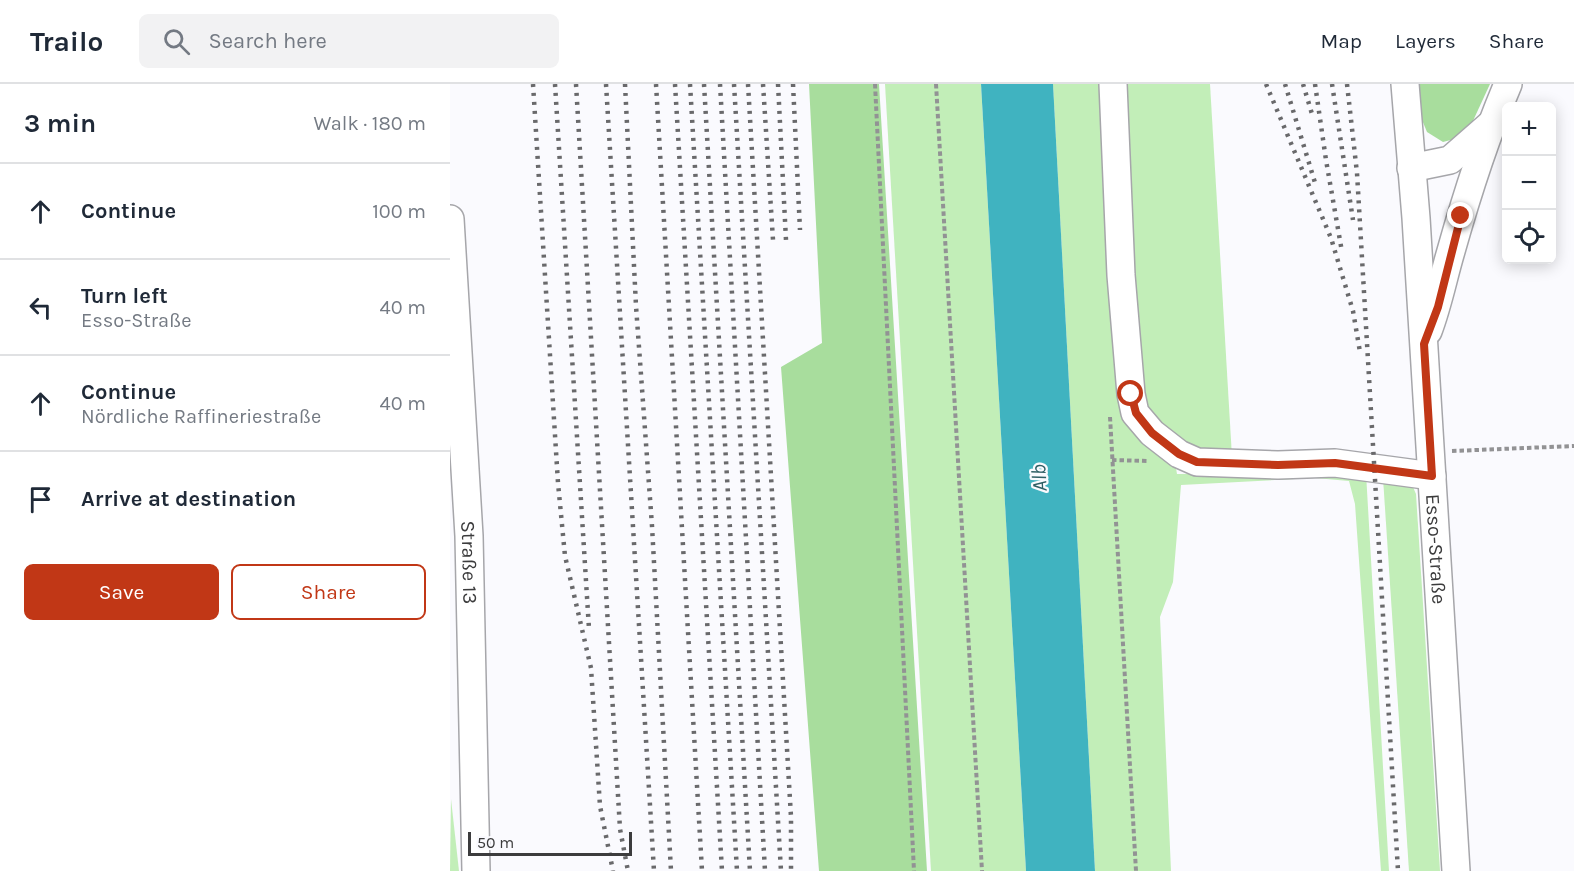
<!DOCTYPE html>
<meta charset="utf-8">
<style>
:root{--surface:#fff;--page:#f2f2f3;--text:#1f2937;--muted:#747a83;--line:#e0e1e3;--accent:#c13716}
body{margin:0;font-family:Karla,sans-serif;background:var(--page);color:var(--text)}
.controls{position:absolute;right:18px;top:18px;display:grid;overflow:hidden;border-radius:9px;box-shadow:0 3px 15px #0003}
.controls button{width:54px;height:54px;display:grid;place-items:center;padding:0;border:0;border-bottom:2px solid var(--line);background:var(--surface);color:var(--text);font:30px sans-serif}
.scale{position:absolute;left:18px;bottom:15px;width:164px;box-sizing:border-box;padding-left:6px;border:3px solid #3c3c3d;border-top:0;font-size:16px;line-height:21px;white-space:nowrap;color:#3c3c3d;-webkit-text-stroke:4px #fafafe;paint-order:stroke}
.stop{position:absolute;width:18px;height:18px;margin:-14px;border:4px solid #c13716;border-radius:50%;background:#fff}
.stop.end{background:#c13716;border-color:#fff;box-shadow:0 2px 6px #0008}
.list{margin:0;padding:0;list-style:none}
h2{display:flex;justify-content:space-between;align-items:center;height:78px;margin:0;padding:0 24px;font-size:26px}
h2 small{font-size:20px;font-weight:400;color:var(--muted)}
.list li{display:grid;grid-template-columns:39px 1fr auto;gap:18px;align-items:center;box-sizing:border-box;height:96px;padding:0 24px;border-top:2px solid var(--line)}
.list b{display:block;font-size:22px;white-space:nowrap}
.list p{margin:0;font-size:20px;white-space:nowrap;color:var(--muted)}
.list em{font-size:20px;font-style:normal;color:var(--muted)}
.actions{display:flex;gap:12px;padding:18px 24px}
.actions a{flex:1;padding:14px 0;border:2px solid var(--accent);border-radius:9px;text-align:center;font-size:21px;color:var(--accent)}
.actions .main{background:var(--accent);color:#fff}
.icon{flex:none;width:33px;height:33px;fill:none;stroke:currentColor;stroke-width:2;stroke-linecap:round;stroke-linejoin:round}
.map{position:relative;flex:none;width:1124px;height:787px;overflow:hidden}
header{display:flex;align-items:center;gap:36px;box-sizing:border-box;height:84px;padding:0 30px;background:var(--surface);border-bottom:2px solid var(--line)}
header strong{font-size:28px}
nav{display:flex;gap:33px;margin-inline-start:auto;font-size:21px}
.search{width:420px;height:54px;background:var(--page);display:flex;align-items:center;gap:15px;box-sizing:border-box;padding:0 21px;border-radius:9px;color:var(--muted);font-size:22px}
main{display:flex}
aside{flex:1;background:var(--surface)}
.map>svg:first-child{display:block}
.green{fill:#c2eeb8}
.forest{fill:#a8dd9d}
.water{fill:#40b3c0}
.lines{fill:none;stroke-linecap:round;stroke-linejoin:round}
.minor-casing{stroke:#a6a6aa;stroke-width:30}
.path{stroke:#929294;stroke-width:4;stroke-dasharray:4.5 3;stroke-linecap:butt}
.minor{stroke:#fff;stroke-width:27}
.rail{stroke:#69696b;stroke-width:4.5;stroke-dasharray:3 6;stroke-linecap:butt}
.route{stroke:#c13716;stroke-width:8}
.labels{text-anchor:middle;stroke-width:4.5;stroke-linejoin:round;paint-order:stroke}
.street-label{font-size:20px;fill:#3c3c3d;stroke:#fafafe}
.water-label{font-size:21px;font-style:italic;fill:#2f5f65;stroke:#fafafe}
</style>
<header>
<strong>Trailo</strong>
<div class="search"><svg class="icon" aria-label="search" viewBox="0 0 24 24"><circle cx="10" cy="10" r="6"/><path d="M15 15l6 6"/></svg>Search here</div>
<nav><a>Map</a><a>Layers</a><a>Share</a></nav>
</header>
<main>
<aside>
<h2>3 min<small>Walk · 180 m</small></h2>
<ul class="list">
<li><svg class="icon" aria-label="ahead" viewBox="0 0 24 24"><path d="M12 20V5M6 11l6-6 6 6"/></svg><div><b>Continue</b></div><em>100 m</em></li>
<li><svg class="icon" aria-label="left" viewBox="0 0 24 24"><path d="M17 20v-9H6M10 6l-5 5 5 5"/></svg><div><b>Turn left</b><p>Esso-Straße</p></div><em>40 m</em></li>
<li><svg class="icon" aria-label="ahead" viewBox="0 0 24 24"><path d="M12 20V5M6 11l6-6 6 6"/></svg><div><b>Continue</b><p>Nördliche Raffineriestraße</p></div><em>40 m</em></li>
<li><svg class="icon" aria-label="arrive" viewBox="0 0 24 24"><path d="M6 21V4h12l-3 4 3 4H6"/></svg><div><b>Arrive at destination</b></div></li>
</ul>
<div class="actions"><a class="main">Save</a><a>Share</a></div>
</aside>
<div class="map">
<svg width="1124" height="787" viewBox="0 0 1124 787">
<rect width="100%" height="100%" fill="#fafafe"/>
<g class="green">
<polygon points="435,0 531,0 576,787 481,787"/>
<polygon points="603,0 655,0 675,318 725,378 727,390 916,389 939,787 931,787 905,420 899,397 865,394 731,401 723,498 710,533 721,787 645,787"/>
<polygon points="668,0 760,0 782,373 744,366 692,329"/>
<polygon points="933,394 963,403 966,410 990,787 959,787"/>
<polygon points="1,715 9,787 0,787"/>
</g>
<g class="forest">
<polygon points="359,0 429,0 477,787 369,787 331,283 372,259"/>
<polygon points="966,0 1040,0 1016,52 993,58 977,48 970,31"/>
</g>
<polygon class="water" points="531,0 603,0 645,787 576,787"/>
<g class="lines">
<g class="minor-casing">
<g id="minor">
<polyline points="663,0 671,191 681,310 685,329 702,349 729,370 747,378 828,381 885,379 982,392"/>
<path id="s1" d="M955,0L966,134L1006,787"/>
<polyline points="961,84 1000,76 1040,41"/>
<path id="s2" d="M0,135L19,452L26,787"/>
<path d="M978,247C988,221 993,194 1001,167C1017,110 1035,54 1058,0"/>
</g>
</g>
<g class="path">
<polyline points="425,0 464,787"/>
<polyline points="486,0 532,787"/>
<polyline points="660,333 686,787"/>
<polyline points="1002,367 1124,362"/>
<polyline points="662,376 698,377"/>
</g>
<use href="#minor" class="minor"/>
<g class="rail">
<polyline points="83,0 108,399 115,472 141,584 150,722 163,787"/>
<polyline points="105,0 139,545"/>
<polyline points="126,0 170,745 178,787"/>
<polyline points="156,0 204,787"/>
<polyline points="175,0 186,222 202,442 221,787"/>
<polyline points="206,0 252,787"/>
<polyline points="225,0 272,787"/>
<polyline points="240,0 287,787"/>
<polyline points="254,0 300,787"/>
<polyline points="270,0 315,787"/>
<polyline points="284,0 331,787"/>
<polyline points="298,0 341,733 341,787"/>
<polyline points="313,0 323,156"/>
<polyline points="328,0 336,156"/>
<polyline points="343,0 350,146"/>
<polyline points="816,0 881,154 903,227 910,268"/>
<polyline points="835,0 866,102"/>
<polyline points="853,0 862,30"/>
<polyline points="865,0 876,76 892,168"/>
<polyline points="882,0 903,136"/>
<polyline points="897,0 907,89 948,787"/>
</g>
</g>
<g class="lines">
<polyline class="route" points="681,310 686,329 702,349 729,370 747,378 828,381 885,379 982,392 974,260 988,223 1011,132"/>
</g>
<g class="labels">
<g class="street-label">
<text dy="7" stroke="none"><textPath href="#s1" startOffset="466">Esso-Straße</textPath></text>
<text dy="7" stroke="none"><textPath href="#s2" startOffset="344">Straße 13</textPath></text>
</g>
<g class="water-label">
<text transform="translate(589 394) rotate(-93)" y="7">Alb</text>
</g>
</g>
</svg>
<div class="controls">
<button>+</button>
<button>−</button>
<button><svg class="icon" aria-label="locate" viewBox="0 0 24 24"><circle cx="12" cy="12" r="6"/><path d="M12 2v4M12 18v4M2 12h4M18 12h4"/></svg></button>
</div>
<div class="scale">50 m</div>
<div class="stop" style="left:681px;top:310px"></div>
<div class="stop end" style="left:1011px;top:132px"></div>
</div>
</main>
